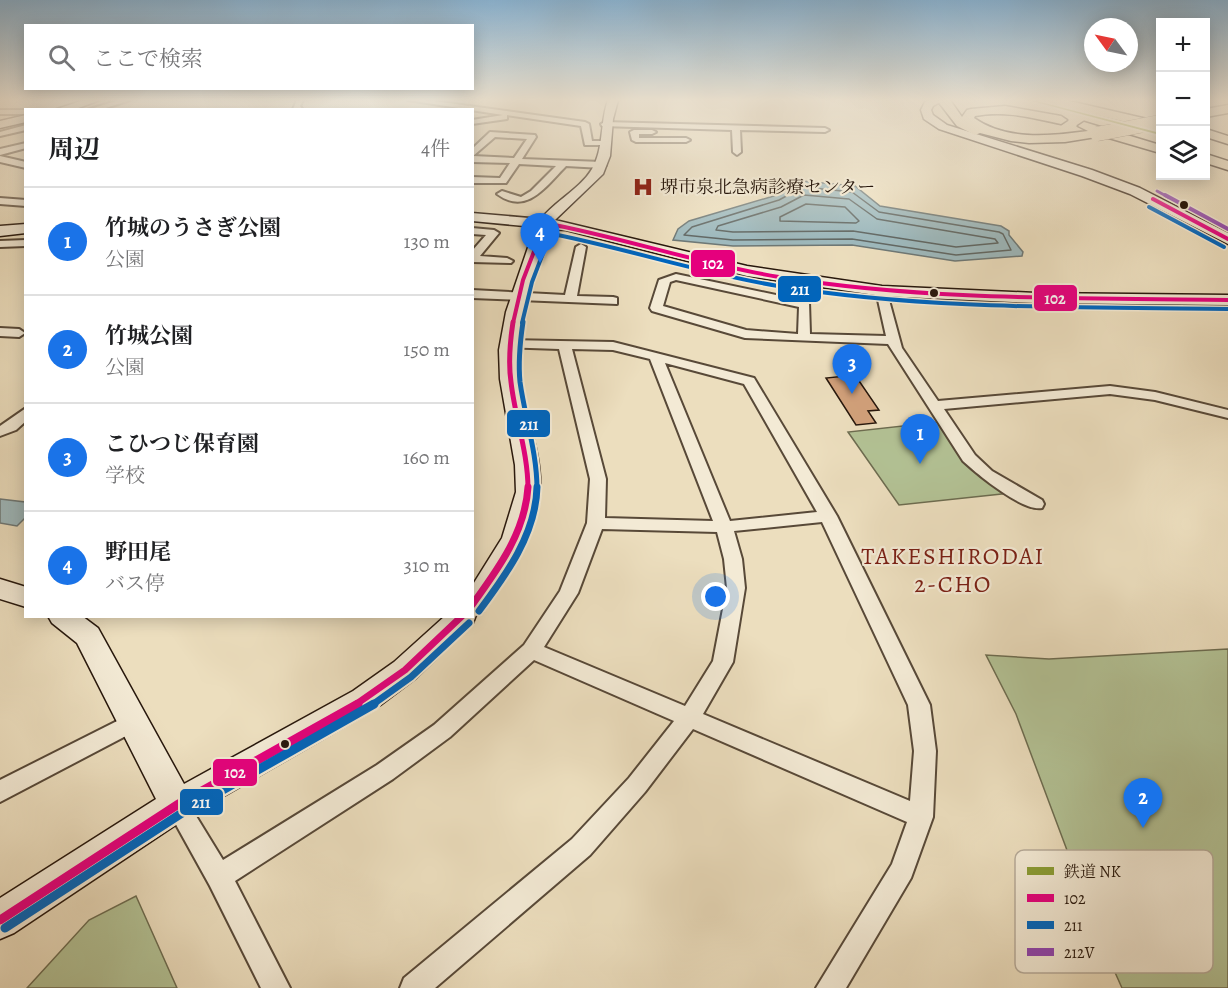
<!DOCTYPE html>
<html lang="ja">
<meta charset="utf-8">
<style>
:root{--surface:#fff;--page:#f2f2f2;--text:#202124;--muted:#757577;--line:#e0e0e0;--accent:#1a73e8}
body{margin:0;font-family:Alegreya,"Noto Serif JP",serif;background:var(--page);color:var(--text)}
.controls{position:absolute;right:18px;top:18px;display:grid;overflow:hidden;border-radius:0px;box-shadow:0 3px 15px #0003}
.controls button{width:54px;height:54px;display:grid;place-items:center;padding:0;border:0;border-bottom:2px solid var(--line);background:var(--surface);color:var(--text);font:30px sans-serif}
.compass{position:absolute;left:1084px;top:18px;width:54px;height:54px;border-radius:50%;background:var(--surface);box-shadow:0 3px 15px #0003;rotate:303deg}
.you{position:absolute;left:716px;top:597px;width:21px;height:21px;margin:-15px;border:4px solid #fff;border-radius:50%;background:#1a73e8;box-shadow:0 0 0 9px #1a73e833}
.badge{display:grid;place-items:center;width:39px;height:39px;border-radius:50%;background:var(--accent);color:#fff;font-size:20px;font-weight:700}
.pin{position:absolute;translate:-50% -50px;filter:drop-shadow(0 2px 3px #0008)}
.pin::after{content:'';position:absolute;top:32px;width:21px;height:18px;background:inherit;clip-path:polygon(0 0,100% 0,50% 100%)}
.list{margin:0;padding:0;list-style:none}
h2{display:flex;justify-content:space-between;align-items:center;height:78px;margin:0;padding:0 24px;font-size:26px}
h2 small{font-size:20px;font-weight:400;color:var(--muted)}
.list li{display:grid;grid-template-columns:39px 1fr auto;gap:18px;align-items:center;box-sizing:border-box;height:108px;padding:0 24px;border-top:2px solid var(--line)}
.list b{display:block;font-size:22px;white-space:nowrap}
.list p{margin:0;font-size:20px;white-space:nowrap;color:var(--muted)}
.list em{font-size:20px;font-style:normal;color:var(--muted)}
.icon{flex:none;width:33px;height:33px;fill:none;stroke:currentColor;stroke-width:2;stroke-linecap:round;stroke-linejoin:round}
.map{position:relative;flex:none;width:1228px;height:988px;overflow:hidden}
.search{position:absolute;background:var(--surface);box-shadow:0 3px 15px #0003;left:24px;top:24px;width:450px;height:66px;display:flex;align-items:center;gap:15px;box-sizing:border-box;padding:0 21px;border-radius:0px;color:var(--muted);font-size:22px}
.panel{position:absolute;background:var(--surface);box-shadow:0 3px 15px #0003;left:24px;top:108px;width:450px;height:510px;border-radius:0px}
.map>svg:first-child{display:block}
.green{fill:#b3c295;stroke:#6d6c50;stroke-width:1.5}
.water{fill:#9eb9bd;stroke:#6e7876;stroke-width:1.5}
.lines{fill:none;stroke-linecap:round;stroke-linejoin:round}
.shore{stroke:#626864;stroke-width:1.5}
.building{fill:#d2a17b;stroke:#27170c;stroke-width:1.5}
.street-casing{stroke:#584938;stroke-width:4}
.secondary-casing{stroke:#27170c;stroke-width:3}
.primary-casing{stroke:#27170c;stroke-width:3}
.street{fill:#f3ead5;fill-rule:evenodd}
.secondary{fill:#f3ead5;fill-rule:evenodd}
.primary{fill:#ecdebe;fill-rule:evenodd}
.primary-bridge-casing{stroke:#27170c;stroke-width:15;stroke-linecap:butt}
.primary-bridge{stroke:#ecdebe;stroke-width:14}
.bus-1-far3-casing{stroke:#f3ead5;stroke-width:7}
.bus-1-far2-casing{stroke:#f3ead5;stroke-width:9}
.bus-1-far1-casing{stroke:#f3ead5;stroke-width:11}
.bus-1-casing{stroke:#f3ead5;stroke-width:14}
.bus-2-far3-casing{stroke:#f3ead5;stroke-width:7}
.bus-2-far2-casing{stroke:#f3ead5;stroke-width:9}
.bus-2-far1-casing{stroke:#f3ead5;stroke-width:11}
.bus-2-casing{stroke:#f3ead5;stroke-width:14}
.bus-3-far1-casing{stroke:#f3ead5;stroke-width:5}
.bus-3-casing{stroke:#f3ead5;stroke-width:7}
.bus-1-far3{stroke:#e5007d;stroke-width:4}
.bus-1-far2{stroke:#e5007d;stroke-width:5}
.bus-1-far1{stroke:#e5007d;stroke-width:7}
.bus-1{stroke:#e5007d;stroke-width:9}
.bus-2-far3{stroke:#0065bd;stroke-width:4}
.bus-2-far2{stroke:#0065bd;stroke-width:5}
.bus-2-far1{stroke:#0065bd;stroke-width:7}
.bus-2{stroke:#0065bd;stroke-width:9}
.bus-3-far1{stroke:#8e44ad;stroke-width:3}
.bus-3{stroke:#8e44ad;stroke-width:4}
.rail-1-casing{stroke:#f3ead5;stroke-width:4}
.rail-1{fill:#8a9c34;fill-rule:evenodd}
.bus-dot{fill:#27170c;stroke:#f3ead5;stroke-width:2}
.labels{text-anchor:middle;stroke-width:4.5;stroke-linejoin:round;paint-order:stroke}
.far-poi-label{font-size:18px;fill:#27170c;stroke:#f3ead5;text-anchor:start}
.neighbourhood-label{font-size:24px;letter-spacing:1.5px;fill:#7a1f14;stroke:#f3ead5}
.key{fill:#f3ead5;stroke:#b6ab99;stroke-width:1.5}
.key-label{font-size:16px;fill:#27170c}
.line-badge{stroke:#f3ead5;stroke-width:2}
.badge-label{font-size:16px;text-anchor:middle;font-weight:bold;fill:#fff}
</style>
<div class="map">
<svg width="1228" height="988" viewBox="0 0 1228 988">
<rect width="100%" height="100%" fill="#ecdebe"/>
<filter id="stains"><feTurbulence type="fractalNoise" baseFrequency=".00333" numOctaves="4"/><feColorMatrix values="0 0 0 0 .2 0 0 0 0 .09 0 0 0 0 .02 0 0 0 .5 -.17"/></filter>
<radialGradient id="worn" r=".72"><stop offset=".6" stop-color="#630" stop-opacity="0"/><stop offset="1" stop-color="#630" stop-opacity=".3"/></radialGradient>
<g class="green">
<path d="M939,422C964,458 970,473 1011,493L899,505L848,432Z"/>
<polygon points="1228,649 1228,988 1122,988 1101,941 1016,714 986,655 1049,659"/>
<polygon points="136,896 177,988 27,988 89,920"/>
</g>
<g class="water">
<polygon points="802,181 855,186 880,206 1001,226 1009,231 1009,235 1023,252 1022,256 955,261 852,245 733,246 673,240 678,229 689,221 777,195"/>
<polygon points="0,499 25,502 25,518 17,526 0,523"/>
</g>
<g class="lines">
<g class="shore">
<polygon points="803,187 852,192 879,212 999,232 1003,234 1011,250 956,255 852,239 733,240 684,235 692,227 779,200"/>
<polygon points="804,195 849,199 877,219 995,239 998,243 956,247 853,231 733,232 716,230 718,226 781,207"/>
<polygon points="806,204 845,207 859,221 856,223 780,221 780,217"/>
</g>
</g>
<polygon class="building" points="855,375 879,410 868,411 876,423 856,425 826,378"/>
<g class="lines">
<g class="street-casing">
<g id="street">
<polygon points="119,100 130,100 100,110 87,110"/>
<polygon points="297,100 303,100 300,106 303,110 293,109"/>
<polygon points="408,100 426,100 585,122 589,124 592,141 606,141 610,143 606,145 585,145 581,126 507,115 507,119 472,124 472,120 503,115"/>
<rect x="0" y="110" width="26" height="4"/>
<polygon points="605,122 825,128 829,130 825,132 740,130 741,152 737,155 733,152 732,130 602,126 601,124"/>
<polygon points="26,125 26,130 0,136 0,132"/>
<polygon points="634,130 652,130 656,132 652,134 639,134 639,138 686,138 690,140 686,142 636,142 632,140 630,132"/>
<path d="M490,132L535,135L536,137L522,159L602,162L606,165L602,168L566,166C546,186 527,216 497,194L502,191L521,197L531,191L556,166L519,164L506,183H472V177L500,178L510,163L472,162V149ZM495,137L527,139L514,158L473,156Z"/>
<polygon points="26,143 26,148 0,155 0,149"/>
<polygon points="0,156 26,162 26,168 0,162"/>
<polygon points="0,198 26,200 26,206 0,204"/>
<polygon points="472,228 494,230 499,233 480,256 507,258 513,261 511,263 472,262 472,251 486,235 472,234"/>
<polygon points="26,240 26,246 0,247 0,241"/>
<polygon points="581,244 586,247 577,296 613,297 617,298 617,304 472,298 472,290 565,295 576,247"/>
<path d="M676,274L809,302L810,334L886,336L876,291L878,289H886L902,348L938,401L1110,386L1155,392L1228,410V418L1155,400L1110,394L944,409L975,455L992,471L1042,500L1044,504L1042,508C1023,512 977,474 963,461L888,344L745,338L652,311L650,308L659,280ZM676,280L799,307L798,334L746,330L663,306L670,282Z"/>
<polygon points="0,328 19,329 25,333 19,337 0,336"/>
<path d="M508,340L613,342L754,378L837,516L930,705L936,751L933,817L911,878L846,988H816L892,864L907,822L693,729L645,792L590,855L435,988H400L404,978L572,839L629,778L674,721L534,660L450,737L393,779L235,881L290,988H261L210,886L169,812L165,805L169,798L177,794L185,798L223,860L377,765L434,725L524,645L560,591L587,523L590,479L559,349L503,347L502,344L503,341ZM572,349L613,350L650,359L713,521L605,518L606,479ZM665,363L744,384L817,512L730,521ZM822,522L908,705L914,751L910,801L703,714L733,662L745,588L742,559L734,531ZM602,529L717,532L724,559L727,588L713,661L685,706L544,647L578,593Z"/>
<polygon points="26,408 26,421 16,430 0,436 0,426"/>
<polygon points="135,712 143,715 146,721 143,727 0,802 0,780"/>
</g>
</g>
<g class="secondary-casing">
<g id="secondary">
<polygon points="84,100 100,100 73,110 54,110"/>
<path d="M608,100H618L613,119L610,156L603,174L555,220L747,266L882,286L1036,293L1228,295V305L1036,303L882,296L747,276L566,230L549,229C543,243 539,257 535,272C524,313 514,350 522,393C529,425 542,458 540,491C538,536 507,578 482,613L476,615L473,623L416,678L375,709L189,816L14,933L0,939V898L156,799L77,643L52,623L48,616H82L98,628L184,784L353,691L394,662L445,616H472V586L502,538L516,492L515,465L500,379L499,350L506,312L535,227L472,221V213L541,219C555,201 580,189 592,169C604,149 600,122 608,100Z"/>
<polygon points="930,100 944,100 933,106 931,110 933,115 947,125 1092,170 1140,188 1228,233 1228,244 1130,194 1082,176 939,129 924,119 921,110 925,102"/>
<polygon points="26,115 26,122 0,128 0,121"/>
<polygon points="26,224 26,233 0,236 0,226"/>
<polygon points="0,579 26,587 26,607 0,599"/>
</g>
</g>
<g class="primary-casing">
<g id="primary">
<path d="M937,100H950L962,117L967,110L971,109L1005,106L1061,116L1067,120L1061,124C1033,118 1004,110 975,116L974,118C1007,141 1050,136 1088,131L1078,126L1084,122L1160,145V153L1102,136L1065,142L1029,143L1011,141L980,133L975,135L957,126Z"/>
<polygon points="1045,100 1065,100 1160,122 1160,130 1047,103"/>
<polygon points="1228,105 1228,113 1206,117 1206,109"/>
<polygon points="1206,129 1228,136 1228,144 1206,137"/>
<polygon points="1206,154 1228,161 1228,170 1206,163"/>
</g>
</g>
<use href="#street" class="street"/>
<use href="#secondary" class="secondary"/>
<use href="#primary" class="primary"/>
<g class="primary-bridge-casing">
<polyline id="primary-bridge" points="1097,134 1160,122"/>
</g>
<use href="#primary-bridge" class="primary-bridge"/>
<g class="bus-1-far3-casing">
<g id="bus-1-far3">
<polyline points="1153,199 1228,239"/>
<path d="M545,223C624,238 700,264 779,277C928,301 1078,298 1228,300"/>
<polyline points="513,323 523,280 545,223"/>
</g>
</g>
<g class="bus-1-far2-casing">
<path id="bus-1-far2" d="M513,322C510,342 508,362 511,382C515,418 528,452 528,489"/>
</g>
<g class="bus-1-far1-casing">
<g id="bus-1-far1">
<path d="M472,605C498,569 525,533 528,487"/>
<polyline points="355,705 405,670 462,616"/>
</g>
</g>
<g class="bus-1-casing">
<polyline id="bus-1" points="0,920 177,805 358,704"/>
</g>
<g class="bus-2-far3-casing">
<g id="bus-2-far3">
<polyline points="1149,207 1224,247"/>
<path d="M543,232C622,247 699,273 778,286C927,310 1078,307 1228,309"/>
<polyline points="522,323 532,282 553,227"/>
</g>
</g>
<g class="bus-2-far2-casing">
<path id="bus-2-far2" d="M523,322C520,342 518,362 520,382C525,418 537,452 537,489"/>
</g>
<g class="bus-2-far1-casing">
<g id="bus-2-far1">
<path d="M479,611C506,575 536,534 537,487"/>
<polyline points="372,705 411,677 469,623"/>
</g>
</g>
<g class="bus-2-casing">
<polyline id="bus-2" points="5,928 182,813 374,704"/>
</g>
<g class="bus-3-far1-casing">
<polyline id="bus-3-far1" points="1157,191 1168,197"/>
</g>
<g class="bus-3-casing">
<polyline id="bus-3" points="1165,195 1228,229"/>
</g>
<use href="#bus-1-far3" class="bus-1-far3"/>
<use href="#bus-1-far2" class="bus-1-far2"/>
<use href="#bus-1-far1" class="bus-1-far1"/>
<use href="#bus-1" class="bus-1"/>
<use href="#bus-2-far3" class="bus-2-far3"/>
<use href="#bus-2-far2" class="bus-2-far2"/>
<use href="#bus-2-far1" class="bus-2-far1"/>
<use href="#bus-2" class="bus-2"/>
<use href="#bus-3-far1" class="bus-3-far1"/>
<use href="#bus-3" class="bus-3"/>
<g class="rail-1-casing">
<polygon id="rail-1" points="1028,100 1033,100 1160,133 1160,135"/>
</g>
<use href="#rail-1" class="rail-1"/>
</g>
<linearGradient id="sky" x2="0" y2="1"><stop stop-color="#8ab6d7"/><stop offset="0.42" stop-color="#f6f0e2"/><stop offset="1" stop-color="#f6f0e2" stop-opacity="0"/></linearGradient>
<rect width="1228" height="238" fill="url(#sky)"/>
<defs>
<g id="hospital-bare" transform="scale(1.62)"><path d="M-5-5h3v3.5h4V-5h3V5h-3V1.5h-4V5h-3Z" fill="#8f2418" stroke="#f3ead5" stroke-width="2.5" paint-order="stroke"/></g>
</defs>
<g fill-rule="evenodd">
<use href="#hospital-bare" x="643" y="187"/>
</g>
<g class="bus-dot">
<circle cx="1184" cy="205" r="5"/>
<circle cx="934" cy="293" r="5"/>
<circle cx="285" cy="744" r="5"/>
</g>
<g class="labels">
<g class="far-poi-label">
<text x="660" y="193">堺市泉北急病診療センター</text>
</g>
<g class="neighbourhood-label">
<text x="953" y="564">TAKESHIRODAI<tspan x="953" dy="28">2-CHO</tspan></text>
</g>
</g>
<rect x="1015" y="850" width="198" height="123" rx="9" class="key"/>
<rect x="1027" y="867" width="27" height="8" fill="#8a9c34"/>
<rect x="1027" y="894" width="27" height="8" fill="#e5007d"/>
<rect x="1027" y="921" width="27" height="8" fill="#0065bd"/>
<rect x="1027" y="948" width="27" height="8" fill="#8e44ad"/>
<g class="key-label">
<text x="1064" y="877">鉄道 NK</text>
<text x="1064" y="904">102</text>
<text x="1064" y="931">211</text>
<text x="1064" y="958">212V</text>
</g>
<g class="line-badge">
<rect x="690" y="249" width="46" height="29" rx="6" fill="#e5007d"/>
<rect x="777" y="275" width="45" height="28" rx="6" fill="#0065bd"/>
<rect x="1033" y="284" width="45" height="28" rx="6" fill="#e5007d"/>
<rect x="506" y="409" width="45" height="29" rx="6" fill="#0065bd"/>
<rect x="212" y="758" width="46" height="29" rx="6" fill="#e5007d"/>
<rect x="179" y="788" width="45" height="28" rx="6" fill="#0065bd"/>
</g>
<g class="badge-label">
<text x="713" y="269">102</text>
<text x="800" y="295">211</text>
<text x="1055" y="304">102</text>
<text x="529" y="430">211</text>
<text x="235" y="778">102</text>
<text x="201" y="808">211</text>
</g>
<rect width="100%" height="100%" filter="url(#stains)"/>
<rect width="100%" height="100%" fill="url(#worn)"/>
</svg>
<div class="controls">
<button>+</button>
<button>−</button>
<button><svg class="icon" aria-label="layers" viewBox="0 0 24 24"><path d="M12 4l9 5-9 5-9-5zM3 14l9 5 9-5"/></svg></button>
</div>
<svg class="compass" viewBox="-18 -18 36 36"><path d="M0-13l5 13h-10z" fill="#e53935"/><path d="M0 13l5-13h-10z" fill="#757577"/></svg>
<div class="you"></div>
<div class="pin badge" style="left:920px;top:464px">1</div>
<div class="pin badge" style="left:1143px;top:828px">2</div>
<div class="pin badge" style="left:852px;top:394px">3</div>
<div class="pin badge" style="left:540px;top:263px">4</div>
<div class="search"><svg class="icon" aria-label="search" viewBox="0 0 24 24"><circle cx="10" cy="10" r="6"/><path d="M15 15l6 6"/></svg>ここで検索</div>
<section class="panel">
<h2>周辺<small>4件</small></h2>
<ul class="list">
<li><span class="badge">1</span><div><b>竹城のうさぎ公園</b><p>公園</p></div><em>130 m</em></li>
<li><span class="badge">2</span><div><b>竹城公園</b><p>公園</p></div><em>150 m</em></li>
<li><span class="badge">3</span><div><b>こひつじ保育園</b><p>学校</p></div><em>160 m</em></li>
<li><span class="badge">4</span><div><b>野田尾</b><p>バス停</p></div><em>310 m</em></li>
</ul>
</section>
</div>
